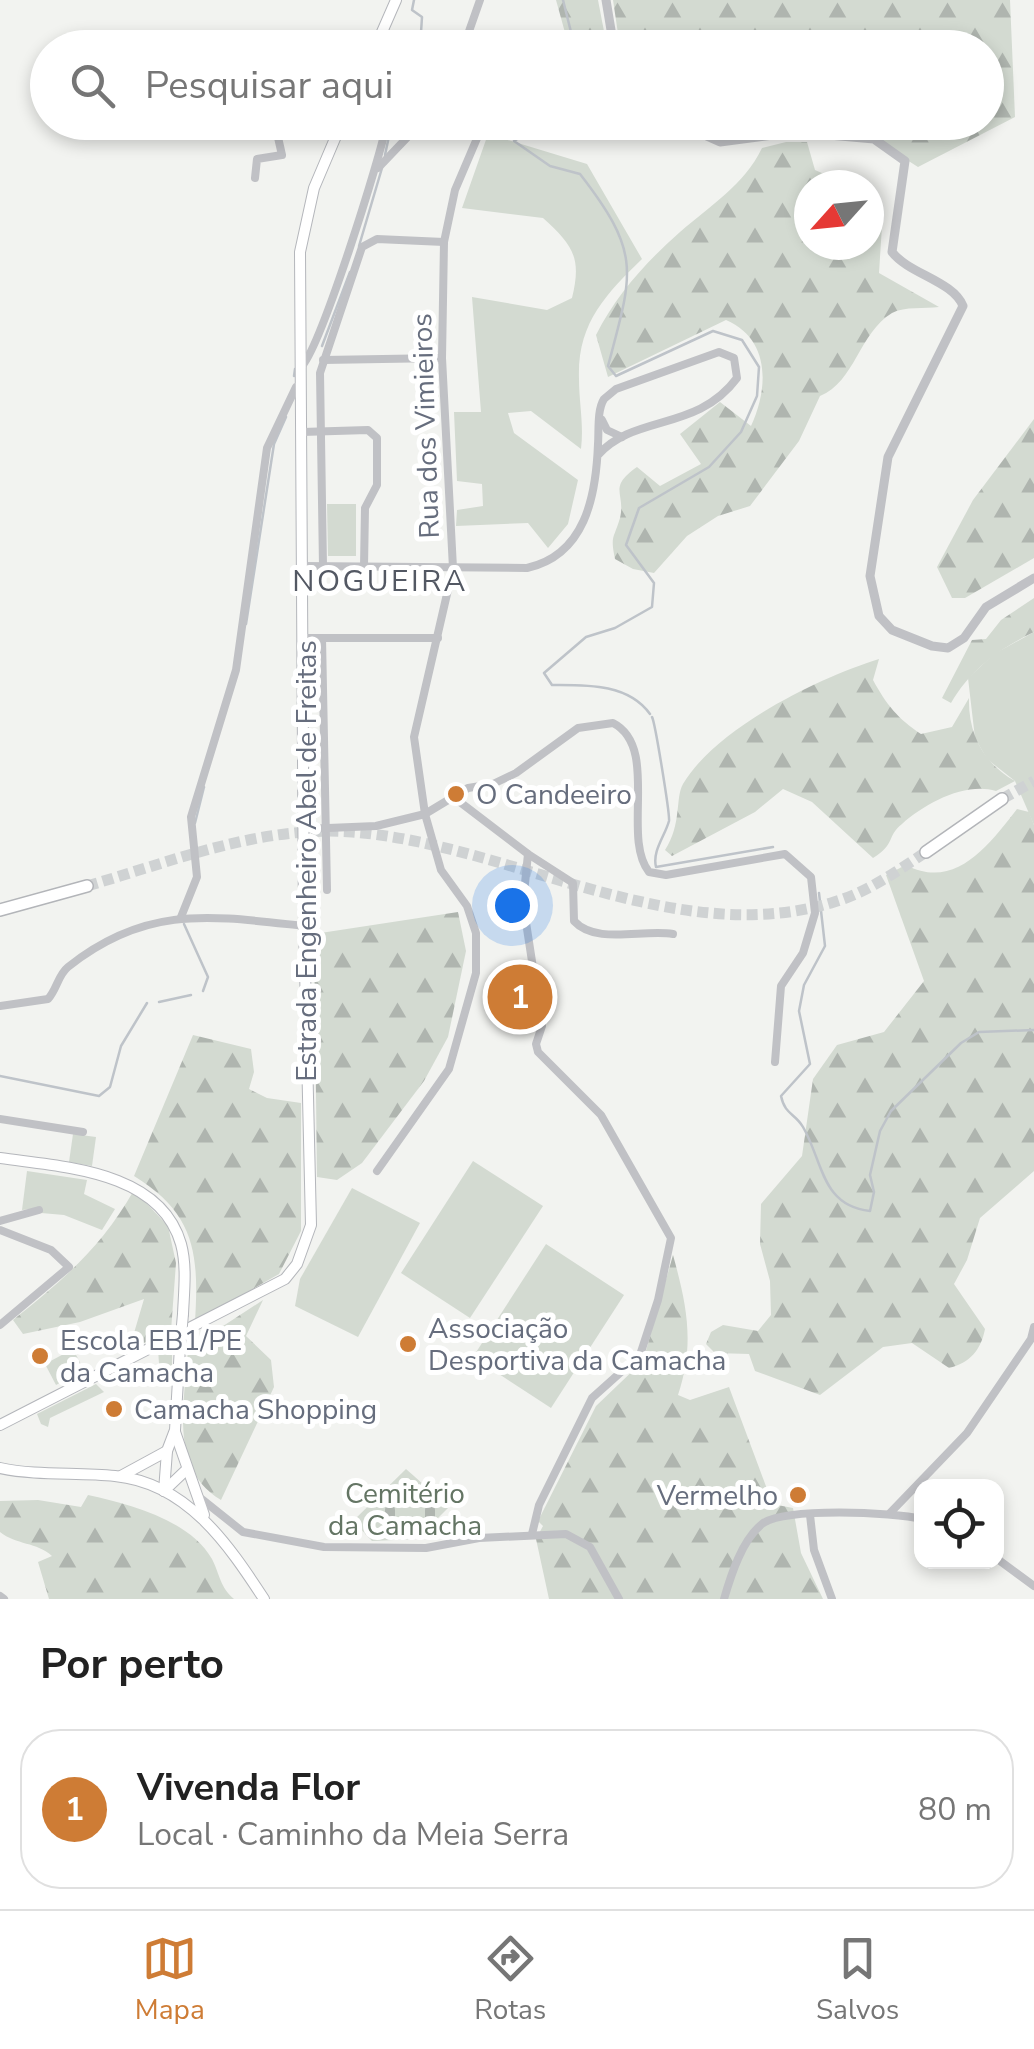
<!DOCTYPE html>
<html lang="pt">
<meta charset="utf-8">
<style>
:root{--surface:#fff;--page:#f6f6f6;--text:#222;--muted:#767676;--line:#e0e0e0;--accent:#ce7c35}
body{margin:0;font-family:"Nunito Sans",sans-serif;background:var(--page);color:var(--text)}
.controls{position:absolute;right:30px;bottom:30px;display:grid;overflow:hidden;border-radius:20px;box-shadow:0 5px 15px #0003}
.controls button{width:90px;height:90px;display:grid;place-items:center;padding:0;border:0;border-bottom:2px solid var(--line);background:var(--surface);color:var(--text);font:50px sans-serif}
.compass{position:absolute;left:794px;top:170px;width:90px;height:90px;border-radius:50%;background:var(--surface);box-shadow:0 5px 15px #0003;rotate:243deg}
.you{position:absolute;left:512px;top:905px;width:35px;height:35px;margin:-25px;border:8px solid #fff;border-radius:50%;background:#1a73e8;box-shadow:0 0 0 15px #1a73e833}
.badge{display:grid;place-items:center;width:65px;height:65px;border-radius:50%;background:var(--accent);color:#fff;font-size:32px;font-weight:700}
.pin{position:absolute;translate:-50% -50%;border:5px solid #fff;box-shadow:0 2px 10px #0006}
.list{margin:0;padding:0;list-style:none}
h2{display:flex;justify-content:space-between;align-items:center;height:130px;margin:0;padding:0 40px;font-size:42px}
h2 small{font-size:32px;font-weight:400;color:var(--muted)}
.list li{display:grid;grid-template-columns:65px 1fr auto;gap:30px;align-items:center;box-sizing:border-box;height:160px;margin:0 20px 20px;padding:0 20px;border:2px solid var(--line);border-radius:40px}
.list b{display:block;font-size:38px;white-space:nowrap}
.list p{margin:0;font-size:32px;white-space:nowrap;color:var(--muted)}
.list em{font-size:32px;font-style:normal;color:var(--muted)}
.icon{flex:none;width:55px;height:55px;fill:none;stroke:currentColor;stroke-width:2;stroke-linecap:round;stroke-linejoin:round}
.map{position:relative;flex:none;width:1034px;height:1599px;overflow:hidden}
.search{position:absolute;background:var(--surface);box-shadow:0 5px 15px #0003;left:30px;right:30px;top:30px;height:110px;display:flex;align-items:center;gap:25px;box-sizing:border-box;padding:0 35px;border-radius:55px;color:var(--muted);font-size:38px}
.sheet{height:310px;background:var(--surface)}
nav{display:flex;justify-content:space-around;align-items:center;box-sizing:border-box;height:140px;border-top:2px solid var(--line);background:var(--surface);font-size:28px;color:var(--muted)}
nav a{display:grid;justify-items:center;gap:5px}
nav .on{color:var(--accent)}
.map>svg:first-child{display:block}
.grass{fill:#d3dad1}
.forest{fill:url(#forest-firs)}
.cemetery{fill:url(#cemetery-stones)}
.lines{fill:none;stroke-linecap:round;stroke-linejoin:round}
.stream{stroke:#bec3c9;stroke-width:2.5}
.primary-tunnel{stroke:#cfd2d3;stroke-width:11;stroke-dasharray:11 5.5;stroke-linecap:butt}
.secondary-casing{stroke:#b4b6bb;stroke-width:12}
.primary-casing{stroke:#b3b5b9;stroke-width:14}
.minor{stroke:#c0c1c5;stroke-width:8}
.tertiary{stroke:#c0c1c5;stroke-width:9}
.secondary{stroke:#fff;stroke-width:10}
.primary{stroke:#fff;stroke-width:11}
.secondary-bridge-casing{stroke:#b4b6bb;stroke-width:12;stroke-linecap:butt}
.secondary-bridge{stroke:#fff;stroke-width:10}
.poi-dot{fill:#ce7c35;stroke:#fff;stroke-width:4}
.labels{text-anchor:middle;stroke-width:10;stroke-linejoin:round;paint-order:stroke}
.street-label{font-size:28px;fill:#666d7d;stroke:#fff}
.poi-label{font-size:28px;fill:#666d7d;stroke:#fff;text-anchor:start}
.park-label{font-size:28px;fill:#647564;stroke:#fff}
.neighbourhood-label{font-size:30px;letter-spacing:2.5px;fill:#535863;stroke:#fff}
</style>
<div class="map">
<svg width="1034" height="1599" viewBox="0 0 1034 1599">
<defs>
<pattern id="forest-firs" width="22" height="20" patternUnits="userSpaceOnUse" patternTransform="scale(2.5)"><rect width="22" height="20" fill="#d3dad1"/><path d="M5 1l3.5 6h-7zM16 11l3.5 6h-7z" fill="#afb5af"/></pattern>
<pattern id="cemetery-stones" width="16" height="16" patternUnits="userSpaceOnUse" patternTransform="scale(2.5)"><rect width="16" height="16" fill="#d3dad1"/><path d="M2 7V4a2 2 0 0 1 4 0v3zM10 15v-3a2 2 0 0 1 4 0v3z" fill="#afb5af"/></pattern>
</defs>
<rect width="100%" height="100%" fill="#f2f3f0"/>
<g class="grass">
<path d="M488,134L587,164L642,259C605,295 577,324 579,379C579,403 584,424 581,449L531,411L508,413L514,433L578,480L568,524L548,548L528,523L456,526L457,510L483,506L482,484L457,481L454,412H481L472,297L547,310L572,298C582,258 573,245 543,218L462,208Z"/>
<polygon points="327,504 356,504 356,556 328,556"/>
<polygon points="1034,632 1034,825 1015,781 987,759 975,738 968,678 994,654"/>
<polygon points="73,1134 96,1137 92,1166 69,1162"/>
<polygon points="473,1161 543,1206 470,1318 401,1273"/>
<polygon points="27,1171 87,1180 84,1194 115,1209 102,1230 64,1215 41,1213 40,1208 22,1210"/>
<polygon points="352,1188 420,1223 358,1337 295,1306 300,1279"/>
<polygon points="546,1244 624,1295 551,1408 473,1357"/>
<polygon points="172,1340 172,1382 160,1382 158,1347"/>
<polygon points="73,1349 84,1370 56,1385 45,1364"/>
<polygon points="96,1384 104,1392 50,1418 48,1427 41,1424 37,1414"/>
</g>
<g class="forest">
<polygon points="556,0 598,0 607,47 569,47"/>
<polygon points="613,0 1010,0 1015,117 918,167 849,123 986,122 986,48 620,47"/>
<path d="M786,142H807L815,170L849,185H809V245H869V197L883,210L879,273L939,307C925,309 905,306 892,313C859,333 855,382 820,396L799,441L750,506L718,516L687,536L654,573L633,569L615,559C610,535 614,539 620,518C626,493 607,488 637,467L660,486L701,464L680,434L720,402L751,426C769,387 770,339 726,320L608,377L596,335C616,295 647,261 680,232C711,205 744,185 762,148Z"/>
<polygon points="1034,419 1034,558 965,598 952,598 937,567 973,500"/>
<path d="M1034,598V632C999,649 971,669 951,703L942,698L972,640L986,639L1001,620Z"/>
<path d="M879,659L873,680C886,704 898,719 921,734L952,727L969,698C968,734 984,764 1015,781L996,791C965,782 926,803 902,824C886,837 896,844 873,858L812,802L783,789L755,812L672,856L665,850C682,824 675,798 683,784C716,728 818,678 879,659Z"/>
<path d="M1017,809L1029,812L1034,825V1171L980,1218L967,1260L954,1284L985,1329C981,1350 970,1363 949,1368L912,1343L883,1347L820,1395L755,1371L749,1354L715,1353L706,1344L711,1332L723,1325L758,1331L771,1315L770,1281L760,1244L761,1204L802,1156L813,1079L837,1045L884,1032L924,981L886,875L906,865C955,891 989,845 1017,809Z"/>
<polygon points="458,912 466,951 448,1037 424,1081 362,1163 337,1180 317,1177 314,934"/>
<path d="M193,1035L251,1049L254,1072L249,1089L267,1098L301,1103V1231L279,1274L195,1322C199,1255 196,1214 134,1176Z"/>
<path d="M134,1190L168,1226L176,1263L171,1331L129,1350L144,1299L80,1322L23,1334L13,1320C64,1279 101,1248 134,1190Z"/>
<path d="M673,1255C687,1306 695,1344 678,1395L690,1400L729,1387L767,1489V1503L793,1508L801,1553L823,1599H549L536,1539L543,1526L538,1521L596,1406L643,1361Z"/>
<path d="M263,1300L246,1336L271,1360L274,1387L221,1500C168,1469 185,1401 188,1349Z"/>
<path d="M88,1495C128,1504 189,1519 212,1559C220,1575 220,1587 234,1599H49L38,1562L52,1556C37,1542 16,1545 0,1532V1501L38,1500L81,1507Z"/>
</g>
<polygon class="cemetery" points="406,1469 449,1507 417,1539 372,1541 353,1521"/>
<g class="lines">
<g class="stream">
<polyline points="414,0 412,10 422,17 420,48"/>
<polyline points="563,0 575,48"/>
<path d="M546,122L514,141L550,166L580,174C642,254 633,272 608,366L616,376L713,331L742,340L759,367L757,396L741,432L709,467L639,508L626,545L654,583L652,607L615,628L586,637L544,673L552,685C585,685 628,683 650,714"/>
<polyline points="385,155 392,122"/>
<polyline points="359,246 382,168"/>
<polyline points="322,346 350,272"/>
<polyline points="294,376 295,369"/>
<polyline points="246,624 274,444 286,417"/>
<path d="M652,717C655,722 670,814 669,821C665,836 652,851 656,867L773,847"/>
<polyline points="195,823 204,787"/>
<path d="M819,893L825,946L804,985L799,1011L810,1064L781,1096C785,1115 795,1113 803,1127C823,1161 821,1206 870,1211L874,1192L870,1175L880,1131L891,1111L961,1043L979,1032L1034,1030"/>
<polyline points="184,924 208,977 203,991"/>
<polyline points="159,1002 191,995"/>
<polyline points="0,1076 99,1096 110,1087 121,1046 147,1003"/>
</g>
<g class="primary-tunnel">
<polyline points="1002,799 1034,781"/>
<path d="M87,886C173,861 262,825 352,832C510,844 677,951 834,902C868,892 897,871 926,852"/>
</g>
<g class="secondary-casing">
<g id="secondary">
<polyline points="375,48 396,0"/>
<path d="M0,1158C62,1167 160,1170 181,1244C187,1266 184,1291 183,1314"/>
<polyline points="0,1425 285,1279 297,1264 311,1225 304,926 300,252 314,188 342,122"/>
<polyline points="175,1432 204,1515"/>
<path d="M0,1468C37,1476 77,1472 115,1476C187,1483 228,1544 264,1599"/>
<polyline points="121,1476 167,1451"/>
<polyline points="164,1491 167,1451 175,1430 180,1347"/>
<polyline points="164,1491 185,1471"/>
</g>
</g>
<g class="primary-casing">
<g id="primary">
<polyline points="926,852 1002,799"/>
<polyline points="0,910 87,886"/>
</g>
</g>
<g class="minor">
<polyline points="480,0 467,37 484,48"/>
<polyline points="383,30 391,36 389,48"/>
<polyline points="378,168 419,125 481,129"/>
<polyline points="255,178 257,159 282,155 277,133 282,122"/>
<polyline points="323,360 442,358"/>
<path d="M301,367C320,350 381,156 387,122"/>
<polyline points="602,420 607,430 622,437"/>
<polyline points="302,432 368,430 377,438 377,485 365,508 364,567"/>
<path d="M302,566L527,568C585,555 596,497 598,444C599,430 597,410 604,399L616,389L719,352L734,358L737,378C697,432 634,414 598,455"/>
<polyline points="323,566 320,373 362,247 377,239 444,242"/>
<polyline points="304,638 438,638"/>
<polyline points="322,638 327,890"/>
<polyline points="452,796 528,854 523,903 542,1026 536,1044 538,1052 601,1115 671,1238 658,1300 640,1355 592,1398 539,1505 532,1534"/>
<path d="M304,829L376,826L425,814L468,788L493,784L516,773L578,728L613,723C660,747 621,837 649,872L666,875L785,854L811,877L815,913L803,953L781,986L775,1062"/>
<path d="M528,854L573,883L574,921C596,945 642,929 673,934"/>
<polyline points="181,917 197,877 191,817 236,670 267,448 296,387 301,386"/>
<path d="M0,1006L48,999C57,989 58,975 68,967C147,904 212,916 304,926"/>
<polyline points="0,1119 83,1132"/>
<polyline points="377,1171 449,1069 476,973 476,933 467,906 441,870 425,814 414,737 453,568 442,358 444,242 455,190 484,122"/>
<polyline points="0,1221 39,1210"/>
<polyline points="0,1230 51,1250 69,1267 0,1325"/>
<polyline points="199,1497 243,1532 324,1547 426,1548 479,1538 566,1534 590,1547 619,1599"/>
<polyline points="890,1513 967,1433 1031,1339 1034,1327"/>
<polyline points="810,1515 814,1550 832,1599"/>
<polyline points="996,1558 1034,1586"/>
<polyline points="0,1596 4,1599"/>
<path d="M724,1599C731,1575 742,1540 762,1524C784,1507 893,1512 922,1519"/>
</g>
<g class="tertiary">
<polyline points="606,0 614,48"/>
<path d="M675,122L720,142L795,132L874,139L905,161L892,252C909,274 953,281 963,306L888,457L870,576L879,616L892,630L932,646L948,648L964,638L986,607L1034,578"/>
</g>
<use href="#secondary" class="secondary"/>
<use href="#primary" class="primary"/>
<g class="secondary-bridge-casing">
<polyline id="secondary-bridge" points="180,1347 183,1314"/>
</g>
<use href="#secondary-bridge" class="secondary-bridge"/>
</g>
<g class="poi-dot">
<circle cx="456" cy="794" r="10"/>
<circle cx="408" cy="1344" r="10"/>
<circle cx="40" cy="1356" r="10"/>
<circle cx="114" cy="1409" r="10"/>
<circle cx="798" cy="1495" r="10"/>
</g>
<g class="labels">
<g class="street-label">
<text transform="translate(425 426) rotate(-92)" y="10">Rua dos Vimieiros</text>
<text transform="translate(306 861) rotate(-90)" y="10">Estrada Engenheiro Abel de Freitas</text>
</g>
<g class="poi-label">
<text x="476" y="804">O Candeeiro</text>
<text x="428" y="1338">Associação<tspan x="428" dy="32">Desportiva da Camacha</tspan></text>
<text x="60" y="1350">Escola EB1/PE<tspan x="60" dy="32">da Camacha</tspan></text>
<text x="134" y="1419">Camacha Shopping</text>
<text x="778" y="1505" text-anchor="end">Vermelho</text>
</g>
<g class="park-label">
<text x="405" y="1503">Cemitério<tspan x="405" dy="32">da Camacha</tspan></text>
</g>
<g class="neighbourhood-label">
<text x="380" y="591">NOGUEIRA</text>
</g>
</g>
</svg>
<div class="controls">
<button><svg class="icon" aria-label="locate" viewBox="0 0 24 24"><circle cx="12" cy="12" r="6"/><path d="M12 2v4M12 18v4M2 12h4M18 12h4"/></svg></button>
</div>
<svg class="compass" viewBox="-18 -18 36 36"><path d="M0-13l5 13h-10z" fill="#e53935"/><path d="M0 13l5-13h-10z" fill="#767676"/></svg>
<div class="you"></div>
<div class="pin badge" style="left:520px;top:997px">1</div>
<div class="search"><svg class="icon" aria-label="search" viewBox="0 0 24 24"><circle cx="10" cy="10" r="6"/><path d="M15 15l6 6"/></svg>Pesquisar aqui</div>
</div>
<section class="sheet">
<h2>Por perto<small></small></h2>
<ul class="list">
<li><span class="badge">1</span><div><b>Vivenda Flor</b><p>Local · Caminho da Meia Serra</p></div><em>80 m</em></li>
</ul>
</section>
<nav>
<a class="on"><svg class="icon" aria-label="map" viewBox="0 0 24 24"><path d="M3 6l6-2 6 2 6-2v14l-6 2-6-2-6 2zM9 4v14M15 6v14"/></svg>Mapa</a>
<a><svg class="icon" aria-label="directions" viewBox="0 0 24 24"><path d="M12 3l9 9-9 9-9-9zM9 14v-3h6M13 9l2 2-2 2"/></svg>Rotas</a>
<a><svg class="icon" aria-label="saved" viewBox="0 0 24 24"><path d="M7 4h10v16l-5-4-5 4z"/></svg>Salvos</a>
</nav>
